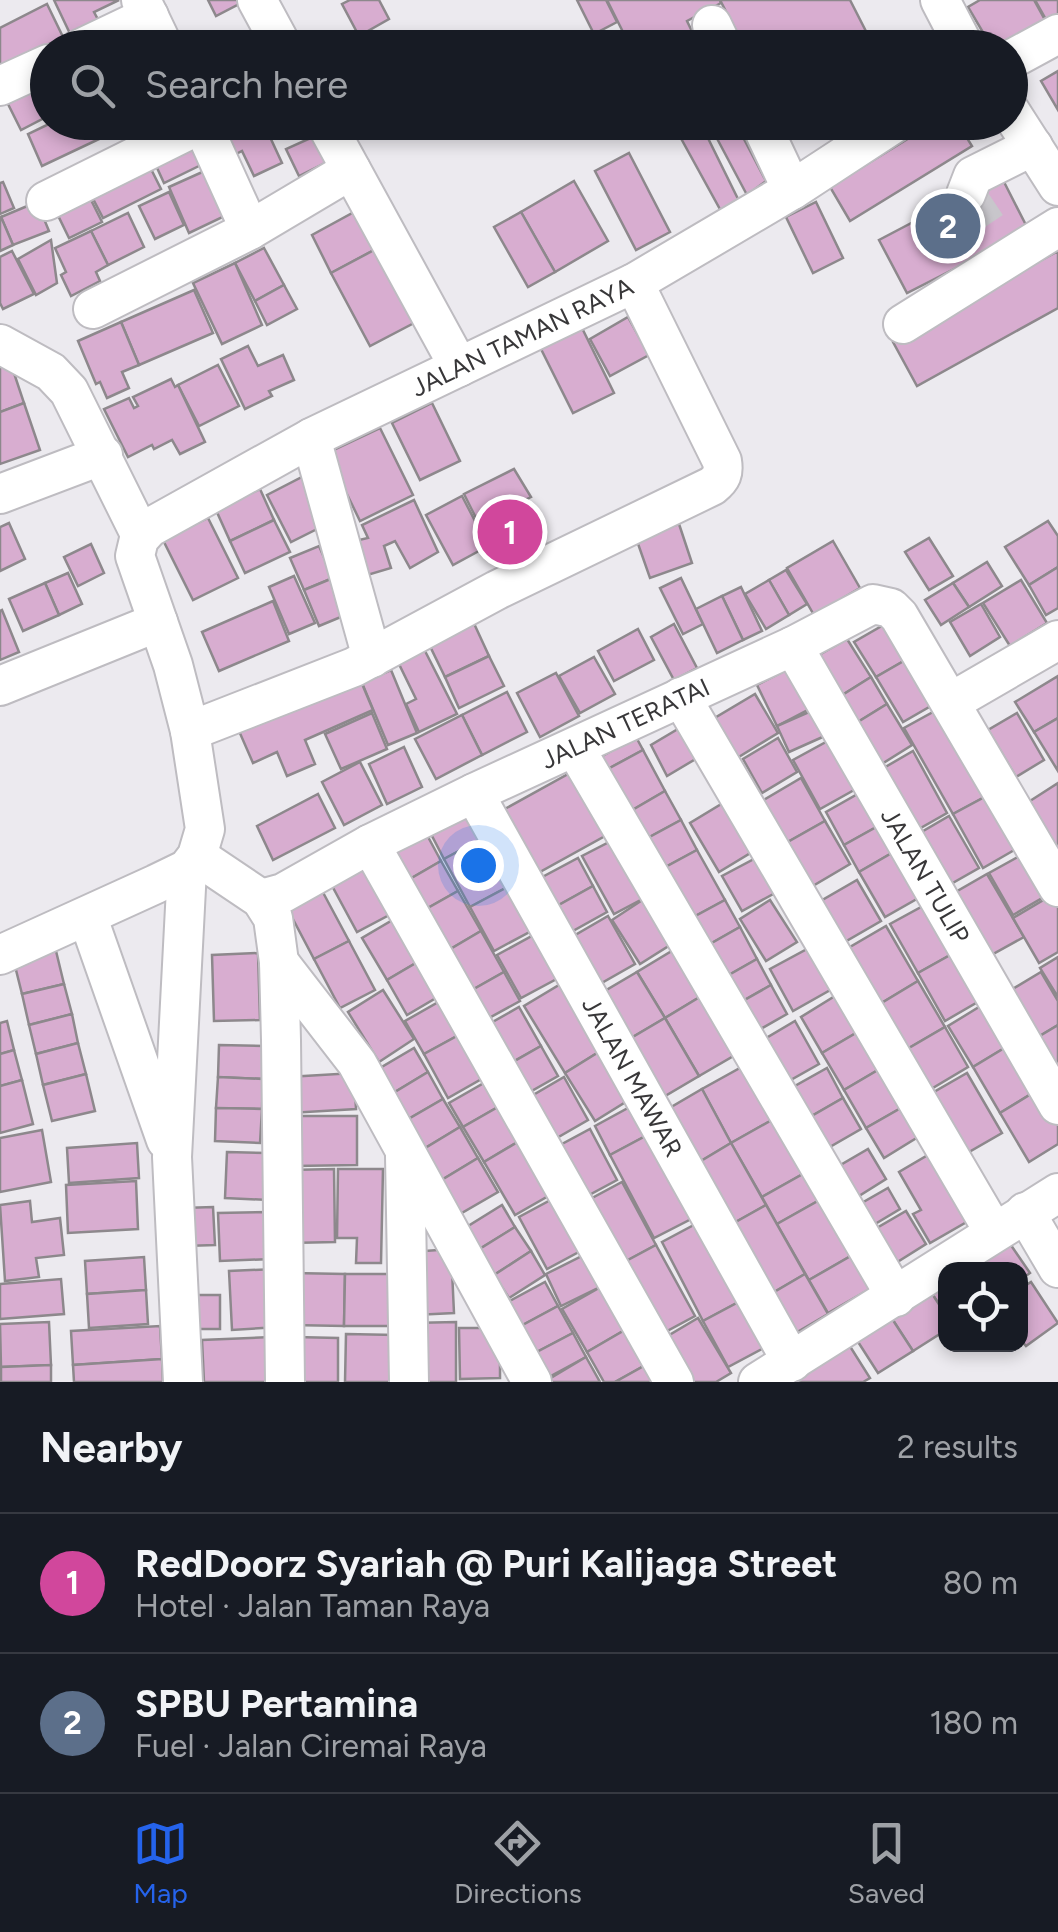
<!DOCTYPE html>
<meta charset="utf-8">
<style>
:root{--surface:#171b24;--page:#242831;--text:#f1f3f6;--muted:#9ea1a6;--line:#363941;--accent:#2563eb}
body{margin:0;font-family:Figtree,sans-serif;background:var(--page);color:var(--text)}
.controls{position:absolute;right:30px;bottom:30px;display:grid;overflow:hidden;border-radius:20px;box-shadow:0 5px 15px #0003}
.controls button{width:90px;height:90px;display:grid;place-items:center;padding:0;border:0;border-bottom:2px solid var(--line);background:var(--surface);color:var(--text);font:50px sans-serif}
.you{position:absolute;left:478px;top:865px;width:35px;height:35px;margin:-25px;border:8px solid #fff;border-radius:50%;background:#1a73e8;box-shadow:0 0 0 15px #1a73e833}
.badge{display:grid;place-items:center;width:65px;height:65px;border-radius:50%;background:var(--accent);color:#fff;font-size:32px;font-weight:700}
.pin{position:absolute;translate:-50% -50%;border:5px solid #fff;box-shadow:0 2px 10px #0006}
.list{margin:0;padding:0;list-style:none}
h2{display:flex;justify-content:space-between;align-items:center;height:130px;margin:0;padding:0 40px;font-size:42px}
h2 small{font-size:32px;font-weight:400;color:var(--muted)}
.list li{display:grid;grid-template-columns:65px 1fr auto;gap:30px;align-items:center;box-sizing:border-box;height:140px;padding:0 40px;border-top:2px solid var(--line)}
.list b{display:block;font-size:38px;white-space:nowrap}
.list p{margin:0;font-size:32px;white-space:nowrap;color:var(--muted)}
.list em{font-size:32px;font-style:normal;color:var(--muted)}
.icon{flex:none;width:55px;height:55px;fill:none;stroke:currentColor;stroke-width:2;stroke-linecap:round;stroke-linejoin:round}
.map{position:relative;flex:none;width:1058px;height:1382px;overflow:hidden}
.search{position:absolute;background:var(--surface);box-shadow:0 5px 15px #0003;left:30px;right:30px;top:30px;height:110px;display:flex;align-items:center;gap:25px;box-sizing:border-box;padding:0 35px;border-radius:55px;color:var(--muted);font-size:38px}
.sheet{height:410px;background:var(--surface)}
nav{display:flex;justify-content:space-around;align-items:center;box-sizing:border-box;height:140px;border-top:2px solid var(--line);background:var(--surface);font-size:28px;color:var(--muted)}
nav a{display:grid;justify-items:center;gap:5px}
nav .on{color:var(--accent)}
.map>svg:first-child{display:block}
.building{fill:#d8add0;stroke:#8d888c;stroke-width:2.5}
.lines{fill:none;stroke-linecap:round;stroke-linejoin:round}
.minor-tunnel{stroke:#c8c6cb;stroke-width:38;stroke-dasharray:38 19;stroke-linecap:butt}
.minor-casing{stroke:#bebcc1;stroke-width:42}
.minor{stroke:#fff;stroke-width:38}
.labels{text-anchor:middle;stroke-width:8;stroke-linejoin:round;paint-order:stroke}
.street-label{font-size:25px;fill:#383739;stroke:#fff}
</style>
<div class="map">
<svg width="1058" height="1382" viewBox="0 0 1058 1382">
<rect width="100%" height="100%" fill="#eceaef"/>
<g class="building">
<polygon points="54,0 119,0 94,12 102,27 74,42"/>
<polygon points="208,0 244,0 245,1 216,16"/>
<polygon points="350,0 379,0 389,19 359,36 342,4"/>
<polygon points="577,0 606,0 617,22 594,34"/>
<polygon points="607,0 720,0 721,3 687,21 700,48 631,48"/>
<polygon points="720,0 850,0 873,45 745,48"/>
<polygon points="980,0 1034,0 1045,20 998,47 996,43 991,46 968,7"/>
<polygon points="1035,0 1058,0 1058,17 1048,23"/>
<polygon points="47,4 63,37 0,68 0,28"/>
<polygon points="1058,71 1058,110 1041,81"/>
<polygon points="43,84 48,93 48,116 21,130 7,102"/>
<polygon points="53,122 135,122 42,166 28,134"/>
<polygon points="217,122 297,122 298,123 270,137 282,163 254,176 242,151 232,156"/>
<polygon points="672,122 700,122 739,201 721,211"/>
<polygon points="735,122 766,181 747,195 713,131 708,134 702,123"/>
<polygon points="935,122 957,122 972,146 850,221 830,187"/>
<polygon points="315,136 327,162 299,176 286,149"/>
<polygon points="194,139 205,163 164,183 153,159"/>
<polygon points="629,153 670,232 636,250 595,171"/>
<polygon points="147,161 161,189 103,218 89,191"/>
<polygon points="209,169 229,214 189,233 169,187"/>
<polygon points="1001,176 1029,231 907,293 879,240"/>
<polygon points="574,181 608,241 555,272 521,212"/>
<polygon points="3,182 14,208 0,214 0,183"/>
<polygon points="83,184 102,222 69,238 50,199"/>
<polygon points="169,192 184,225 155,239 139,206"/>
<polygon points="37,202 49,231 13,245 1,217"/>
<polygon points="816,202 843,258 813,273 786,217"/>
<polygon points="356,211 376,249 331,273 312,235"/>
<polygon points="521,212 555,272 528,287 494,227"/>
<polygon points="128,213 144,247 108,265 91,231"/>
<polygon points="1,217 13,245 0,251 0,218"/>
<polygon points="91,231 108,265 96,272 100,281 71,296 61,275 66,272 55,248"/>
<polygon points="51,240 57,283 36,295 18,259"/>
<polygon points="264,248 284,285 255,301 235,263"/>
<polygon points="376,249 414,323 370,346 331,273"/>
<polygon points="12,251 34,294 3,309 0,303 0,257"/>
<polygon points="1058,251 1058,308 917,386 893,342"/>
<polygon points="235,263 262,325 222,344 193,283"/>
<polygon points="284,285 297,309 267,325 255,301"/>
<polygon points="194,290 213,333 139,365 121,322"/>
<polygon points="628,317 649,355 610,376 590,339"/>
<polygon points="121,322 139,365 122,372 129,388 107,398 100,382 96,384 78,341"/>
<polygon points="582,328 614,393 573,413 541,349"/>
<polygon points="248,346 258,366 283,355 294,380 269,391 272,396 245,409 221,359"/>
<polygon points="10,361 24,403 0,412 0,364"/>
<polygon points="218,365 239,406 199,426 178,385"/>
<polygon points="171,379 175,387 178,385 205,442 180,454 172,440 154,449 152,445 128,457 104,409 129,398 134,408 138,406 133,397"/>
<polygon points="24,403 40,450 0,464 0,412"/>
<polygon points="432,403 460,461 420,480 392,423"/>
<polygon points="380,428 413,495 360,521 327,453"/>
<polygon points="514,469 531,497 527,499 538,525 526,531 528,536 518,541 528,562 504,574 464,494"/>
<polygon points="302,477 327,524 291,542 267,495"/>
<polygon points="260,489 274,520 230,541 216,510"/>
<polygon points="462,496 488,546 453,565 426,515"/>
<polygon points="414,500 438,552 410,568 395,541 384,546 391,568 364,576 355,541 368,538 362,525"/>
<polygon points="208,518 238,578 193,600 163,540"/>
<polygon points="274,520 290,552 245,573 230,541"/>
<polygon points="1048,521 1058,536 1058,567 1029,585 1005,547"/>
<polygon points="9,523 25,559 0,571 0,527"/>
<polygon points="679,524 692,563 650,578 636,538"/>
<polygon points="929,538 953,576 929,590 905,552"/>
<polygon points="833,541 860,588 814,615 787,568"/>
<polygon points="91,544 104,573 78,586 64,557"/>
<polygon points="319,546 333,578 304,590 290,558"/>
<polygon points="987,562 1002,586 969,607 953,583"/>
<polygon points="1058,567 1058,608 1046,615 1029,585"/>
<polygon points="786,570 807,604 789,615 769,580"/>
<polygon points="68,573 82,604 59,615 45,583"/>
<polygon points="294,576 315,623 289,634 269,587"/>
<polygon points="333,578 348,614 319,626 304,590"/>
<polygon points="681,578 703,624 683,634 660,588"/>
<polygon points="769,580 789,615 766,629 745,594"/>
<polygon points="1021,580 1047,623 1010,646 983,603"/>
<polygon points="45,583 59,615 23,631 9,599"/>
<polygon points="953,583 969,607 941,625 925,600"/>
<polygon points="741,587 762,631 743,640 722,596"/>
<polygon points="722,596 743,640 717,653 696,609"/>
<polygon points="273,601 289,641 219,671 202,632"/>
<polygon points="981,604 1000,637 970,656 950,622"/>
<polygon points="2,610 19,652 0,660 0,611"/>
<polygon points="471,617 489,656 445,677 426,638"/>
<polygon points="887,623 909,658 876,677 854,642"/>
<polygon points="674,624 697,668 674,680 651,637"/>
<polygon points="638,629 654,660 614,681 598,651"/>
<polygon points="847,639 871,677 836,699 812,659"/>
<polygon points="424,649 457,714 419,732 406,704 416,699 398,662"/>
<polygon points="489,656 504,686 459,708 445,677"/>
<polygon points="594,657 615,694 580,713 559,676"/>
<polygon points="909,658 936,703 903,722 876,677"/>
<polygon points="798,664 819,704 777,726 757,685"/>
<polygon points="391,670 417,733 388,745 362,683"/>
<polygon points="556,673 579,716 540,737 517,693"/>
<polygon points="1058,676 1058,718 1034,732 1015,702"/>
<polygon points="871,677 887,704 853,725 836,699"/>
<polygon points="360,679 373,710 305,740 315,764 287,776 277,752 253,763 239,731"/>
<polygon points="507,692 527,732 482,755 462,715"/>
<polygon points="755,694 778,733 737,758 713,719"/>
<polygon points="887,704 912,745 877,767 853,725"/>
<polygon points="825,705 836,731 789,752 777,726"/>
<polygon points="944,706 994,792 953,814 904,728"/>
<polygon points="372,713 387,749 341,769 325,734"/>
<polygon points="1017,713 1044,760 1016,777 988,730"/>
<polygon points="462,715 482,755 436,779 415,739"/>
<polygon points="1058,718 1058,771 1034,732"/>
<polygon points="683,726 699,757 667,776 651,745"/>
<polygon points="837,736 863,785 820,809 793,760"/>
<polygon points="636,737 643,750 606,770 599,758"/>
<polygon points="778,738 797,772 762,793 743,759"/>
<polygon points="404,747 422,787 387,804 369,764"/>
<polygon points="643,750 665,791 629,812 606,770"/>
<polygon points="913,751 947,813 910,834 875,773"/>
<polygon points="360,762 382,805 344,825 322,782"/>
<polygon points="570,773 605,836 538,873 503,810"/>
<polygon points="801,778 825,821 786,843 762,801"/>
<polygon points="1058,783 1058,864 1019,808"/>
<polygon points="870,787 889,820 844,845 826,812"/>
<polygon points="665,791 681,820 644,840 629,812"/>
<polygon points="994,792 1023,845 983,868 953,814"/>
<polygon points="318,794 335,828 273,860 257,826"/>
<polygon points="723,803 752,852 719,872 690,823"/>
<polygon points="474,811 487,836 444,859 431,834"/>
<polygon points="949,816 979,868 942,889 913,837"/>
<polygon points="681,820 697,850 660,870 644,840"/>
<polygon points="889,820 904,846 859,872 844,845"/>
<polygon points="825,821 850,864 811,887 786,843"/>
<polygon points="427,835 441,861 403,883 388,857"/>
<polygon points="487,836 513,884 470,907 444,859"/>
<polygon points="619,837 650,895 614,914 582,856"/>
<polygon points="904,846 929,892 885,917 859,872"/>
<polygon points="697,850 725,900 688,920 660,870"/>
<polygon points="1025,853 1049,894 1013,915 989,873"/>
<polygon points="578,858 593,886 548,911 533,882"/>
<polygon points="756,858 775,893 742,911 722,876"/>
<polygon points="441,861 458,891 419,913 403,883"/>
<polygon points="366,863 393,913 357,932 330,882"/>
<polygon points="987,874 1024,937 984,959 947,897"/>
<polygon points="857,880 881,921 836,947 812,906"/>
<polygon points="513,884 537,928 494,951 470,907"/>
<polygon points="319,885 349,941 314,959 285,904"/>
<polygon points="593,886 607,912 562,937 548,911"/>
<polygon points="458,891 481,931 442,954 419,913"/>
<polygon points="650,895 678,940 640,964 612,920"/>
<polygon points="1052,895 1058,905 1058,952 1039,963 1013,918"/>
<polygon points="725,900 740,927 703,948 688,920"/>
<polygon points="770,900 797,942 766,961 740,919"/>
<polygon points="934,900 961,949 918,973 890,924"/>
<polygon points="608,916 635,964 591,989 565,941"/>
<polygon points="396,918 421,960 387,980 362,938"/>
<polygon points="886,926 918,981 870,1010 838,954"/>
<polygon points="740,927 757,959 720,980 703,948"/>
<polygon points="481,931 504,972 465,994 442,954"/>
<polygon points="541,931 564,975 521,998 497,955"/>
<polygon points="349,941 375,990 340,1008 314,959"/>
<polygon points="680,946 708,992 665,1018 637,972"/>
<polygon points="809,948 832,989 793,1011 770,969"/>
<polygon points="961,949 988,996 945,1021 918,973"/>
<polygon points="56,951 64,984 22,994 14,962"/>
<polygon points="258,953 260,1020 214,1021 212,955"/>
<polygon points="1058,957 1058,997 1040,968"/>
<polygon points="757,959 771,985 734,1006 720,980"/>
<polygon points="421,960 441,995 407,1015 387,980"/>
<polygon points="504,972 520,1001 480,1023 465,994"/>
<polygon points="637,972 665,1018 626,1041 598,995"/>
<polygon points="1041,972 1058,1001 1058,1025 1028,1043 1001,996"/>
<polygon points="569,979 610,1045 565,1073 524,1006"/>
<polygon points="918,981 945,1027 897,1055 870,1010"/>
<polygon points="64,984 72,1014 29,1025 22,994"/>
<polygon points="771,985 787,1014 750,1035 734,1006"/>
<polygon points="383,990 414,1039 379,1062 348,1012"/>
<polygon points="708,992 742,1051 699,1076 665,1018"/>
<polygon points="449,996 468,1030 424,1054 405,1021"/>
<polygon points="835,996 856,1033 822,1053 801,1017"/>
<polygon points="992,999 1016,1041 973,1067 948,1026"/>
<polygon points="519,1007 541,1046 504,1067 482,1028"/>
<polygon points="72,1014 78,1043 36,1054 29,1025"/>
<polygon points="665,1018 699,1076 660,1099 626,1041"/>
<polygon points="7,1021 14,1050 0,1054 0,1023"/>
<polygon points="795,1021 819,1064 780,1086 756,1044"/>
<polygon points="1058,1025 1058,1078 1028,1043"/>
<polygon points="945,1027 968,1067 921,1095 897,1055"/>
<polygon points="468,1030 492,1073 448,1098 424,1054"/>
<polygon points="856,1033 878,1070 844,1090 822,1053"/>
<polygon points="1016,1041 1044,1086 1000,1113 973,1067"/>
<polygon points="78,1043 86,1074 43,1085 36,1054"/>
<polygon points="219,1045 264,1046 263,1079 218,1077"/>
<polygon points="610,1045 640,1093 595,1121 565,1073"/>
<polygon points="541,1046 558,1076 521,1097 504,1067"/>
<polygon points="414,1048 428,1072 390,1095 375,1071"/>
<polygon points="14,1050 22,1080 0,1086 0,1054"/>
<polygon points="749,1063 779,1116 731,1143 702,1089"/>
<polygon points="827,1068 843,1098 803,1121 786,1091"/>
<polygon points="878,1070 901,1108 866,1128 844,1090"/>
<polygon points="428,1072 443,1099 405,1121 390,1095"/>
<polygon points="354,1073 356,1109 290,1113 288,1077"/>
<polygon points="967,1073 1002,1133 962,1156 927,1096"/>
<polygon points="86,1074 95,1111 52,1121 43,1085"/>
<polygon points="218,1077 263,1079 262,1109 216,1108"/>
<polygon points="564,1077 588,1120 548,1143 523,1101"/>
<polygon points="491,1079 505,1103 463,1127 449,1103"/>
<polygon points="22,1080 33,1124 0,1133 0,1086"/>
<polygon points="1044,1086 1058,1110 1058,1144 1029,1162 1000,1113"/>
<polygon points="702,1089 731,1143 691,1167 661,1113"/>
<polygon points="843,1098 861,1129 821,1152 803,1121"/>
<polygon points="443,1099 460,1127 422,1150 405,1121"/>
<polygon points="639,1102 655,1131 610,1155 595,1126"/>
<polygon points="505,1103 526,1137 484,1162 463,1127"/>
<polygon points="216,1108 262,1109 260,1143 215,1141"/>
<polygon points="901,1108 918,1137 884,1158 866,1128"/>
<polygon points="294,1116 357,1116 357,1165 294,1166"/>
<polygon points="779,1116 810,1170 762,1197 731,1143"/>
<polygon points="460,1127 478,1158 440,1181 422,1150"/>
<polygon points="590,1129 617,1180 576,1202 549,1151"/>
<polygon points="42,1130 51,1182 0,1192 0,1138"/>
<polygon points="655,1131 699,1215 654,1238 610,1155"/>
<polygon points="526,1137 557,1191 515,1215 484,1162"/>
<polygon points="137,1143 139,1178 69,1183 67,1148"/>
<polygon points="731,1143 766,1205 725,1228 691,1167"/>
<polygon points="868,1149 886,1179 851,1201 832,1170"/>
<polygon points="227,1152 269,1153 268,1200 225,1198"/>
<polygon points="928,1155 970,1220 930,1243 913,1214 921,1210 899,1172"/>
<polygon points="478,1158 498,1192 460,1214 440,1181"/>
<polygon points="334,1169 335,1242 290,1243 289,1170"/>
<polygon points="338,1169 383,1169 381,1263 356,1263 357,1238 337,1238"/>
<polygon points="810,1170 825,1197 777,1224 762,1197"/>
<polygon points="136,1181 138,1229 68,1233 66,1185"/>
<polygon points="622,1182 656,1245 615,1267 581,1204"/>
<polygon points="888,1188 900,1209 865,1230 853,1208"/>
<polygon points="560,1195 588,1247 547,1269 519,1217"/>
<polygon points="825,1197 856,1253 809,1280 777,1224"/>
<polygon points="30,1201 32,1222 60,1218 64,1255 36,1258 39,1277 5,1281 0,1205"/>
<polygon points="502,1205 515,1227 478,1250 465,1228"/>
<polygon points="766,1205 805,1274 764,1298 725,1228"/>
<polygon points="213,1207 215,1245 185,1246 183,1208"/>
<polygon points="906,1211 926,1244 891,1266 870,1232"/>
<polygon points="269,1212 271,1259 220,1261 218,1213"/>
<polygon points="707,1218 748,1297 703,1321 662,1242"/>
<polygon points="515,1227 531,1251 494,1275 478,1250"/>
<polygon points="1004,1235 1030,1273 1020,1280 1020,1270 974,1270 968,1260"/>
<polygon points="656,1245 695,1316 654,1338 615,1267"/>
<polygon points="451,1249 454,1313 415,1315 412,1252"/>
<polygon points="531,1251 545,1275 509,1298 494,1275"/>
<polygon points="590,1252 606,1284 561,1306 546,1274"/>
<polygon points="856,1253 875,1286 828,1313 809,1280"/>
<polygon points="144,1257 146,1290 87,1294 85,1261"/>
<polygon points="276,1269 279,1327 232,1330 229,1271"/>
<polygon points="292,1273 345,1274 344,1326 291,1325"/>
<polygon points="345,1274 391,1274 390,1326 344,1326"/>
<polygon points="805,1274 828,1314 787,1338 764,1298"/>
<polygon points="946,1274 946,1315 927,1286"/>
<polygon points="61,1279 64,1314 0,1319 0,1284"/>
<polygon points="545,1282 558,1306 519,1327 506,1303"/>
<polygon points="1031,1282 1058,1323 1026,1346 1020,1339 1020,1289"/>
<polygon points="606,1284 630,1327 587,1352 562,1309"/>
<polygon points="927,1286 946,1315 946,1330 913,1351 887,1311"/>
<polygon points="146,1290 148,1324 89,1328 87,1294"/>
<rect x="192" y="1295" width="28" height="34"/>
<polygon points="748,1297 773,1343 728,1367 703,1321"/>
<polygon points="558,1306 573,1333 533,1354 519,1327"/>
<polygon points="887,1311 913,1351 878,1373 853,1334"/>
<polygon points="698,1318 731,1373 716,1382 680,1382 656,1343"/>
<polygon points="49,1322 51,1365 1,1367 0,1324"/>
<polygon points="456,1322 456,1382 412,1382 411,1323"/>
<polygon points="160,1326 162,1359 73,1365 71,1331"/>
<polygon points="630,1327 651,1362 615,1382 604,1382 587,1352"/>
<polygon points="459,1328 500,1328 500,1378 460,1379"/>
<polygon points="573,1333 586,1357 547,1378 533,1354"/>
<polygon points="346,1334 396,1335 395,1382 345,1382"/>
<polygon points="271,1337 273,1382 204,1382 202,1340"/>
<polygon points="295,1337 338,1338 338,1382 294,1382"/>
<polygon points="846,1340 870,1378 863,1382 784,1382"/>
<polygon points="586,1357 600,1382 544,1382"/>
<polygon points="162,1359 163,1382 74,1382 73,1365"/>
<polygon points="651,1362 663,1382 615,1382"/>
<polygon points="51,1365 51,1382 1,1382 1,1367"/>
</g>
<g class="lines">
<polyline class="minor-tunnel" points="966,194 1000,245"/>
<g class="minor-casing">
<g id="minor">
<polyline points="141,0 164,48"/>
<polyline points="257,0 283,48"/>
<polyline points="940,0 965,48"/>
<polyline points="712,25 723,48"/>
<polyline points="82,48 149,16"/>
<polyline points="1010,60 1058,34"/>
<polyline points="0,86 48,64"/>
<polyline points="1010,111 1058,186"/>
<polyline points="325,122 459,367"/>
<polyline points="760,122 792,190"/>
<polyline points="966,194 973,176 1033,146"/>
<polyline points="46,201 201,124"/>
<polyline points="250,230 351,170"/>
<polyline points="93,309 250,230 201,122"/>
<polyline points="903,324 1058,227"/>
<polyline points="0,344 51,372 69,391 141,536"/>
<polyline points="311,438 372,658"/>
<polyline points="0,494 103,455"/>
<path id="s1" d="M793,646L1058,1105"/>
<polyline points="0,686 158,622"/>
<polyline points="681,697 994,1232"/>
<polyline points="951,702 1058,640"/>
<path d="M190,731L354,667L497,590L712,486C722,478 724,473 722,461L634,283"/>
<polyline points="575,748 896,1297"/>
<path id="s2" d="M474,793L792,1362"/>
<polyline points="370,844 674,1382"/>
<polyline points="197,856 261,899 273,918 279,962 281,1040 285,1382"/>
<path id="s3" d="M261,899L283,893L370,844L474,793L793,646L873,604L891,608L899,616L1058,887"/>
<polyline points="88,918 166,1140"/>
<path id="s4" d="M0,955L156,884L187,869L197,856L205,829L190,731L173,665L135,556L139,539L149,528L311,438L634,283L792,190L896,122"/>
<polyline points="279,962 357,1063 532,1382"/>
<polyline points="405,1156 409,1382"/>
<polyline points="1025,1212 1058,1268"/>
<polyline points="183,1382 172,1157 187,869"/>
<polyline points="758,1382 1058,1193"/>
</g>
</g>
<use href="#minor" class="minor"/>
</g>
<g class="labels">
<g class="street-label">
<text dy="9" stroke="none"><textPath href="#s4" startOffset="985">JALAN TAMAN RAYA</textPath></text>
<text dy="9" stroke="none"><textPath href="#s3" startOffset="405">JALAN TERATAI</textPath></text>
<text dy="9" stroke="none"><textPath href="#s1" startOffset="265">JALAN TULIP</textPath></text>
<text dy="9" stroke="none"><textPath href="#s2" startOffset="325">JALAN MAWAR</textPath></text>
</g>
</g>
</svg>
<div class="controls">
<button><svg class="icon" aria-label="locate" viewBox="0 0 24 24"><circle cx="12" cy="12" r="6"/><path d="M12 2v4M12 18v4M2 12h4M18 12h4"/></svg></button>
</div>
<div class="you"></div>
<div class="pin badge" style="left:510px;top:532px;background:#d1479c">1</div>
<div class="pin badge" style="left:948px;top:226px;background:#5c6f8a">2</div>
<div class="search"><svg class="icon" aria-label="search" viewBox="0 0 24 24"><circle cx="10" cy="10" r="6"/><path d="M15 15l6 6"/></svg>Search here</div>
</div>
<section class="sheet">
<h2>Nearby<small>2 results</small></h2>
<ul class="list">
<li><span class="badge" style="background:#d1479c">1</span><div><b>RedDoorz Syariah @ Puri Kalijaga Street</b><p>Hotel · Jalan Taman Raya</p></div><em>80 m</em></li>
<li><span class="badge" style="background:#5c6f8a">2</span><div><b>SPBU Pertamina</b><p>Fuel · Jalan Ciremai Raya</p></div><em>180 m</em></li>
</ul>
</section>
<nav>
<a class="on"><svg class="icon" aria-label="map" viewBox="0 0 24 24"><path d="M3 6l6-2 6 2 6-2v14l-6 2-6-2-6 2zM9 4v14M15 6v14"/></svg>Map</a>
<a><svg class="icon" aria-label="directions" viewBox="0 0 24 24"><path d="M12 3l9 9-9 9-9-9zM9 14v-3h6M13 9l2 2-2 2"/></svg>Directions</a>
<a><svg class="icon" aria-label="saved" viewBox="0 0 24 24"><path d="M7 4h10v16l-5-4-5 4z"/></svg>Saved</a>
</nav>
